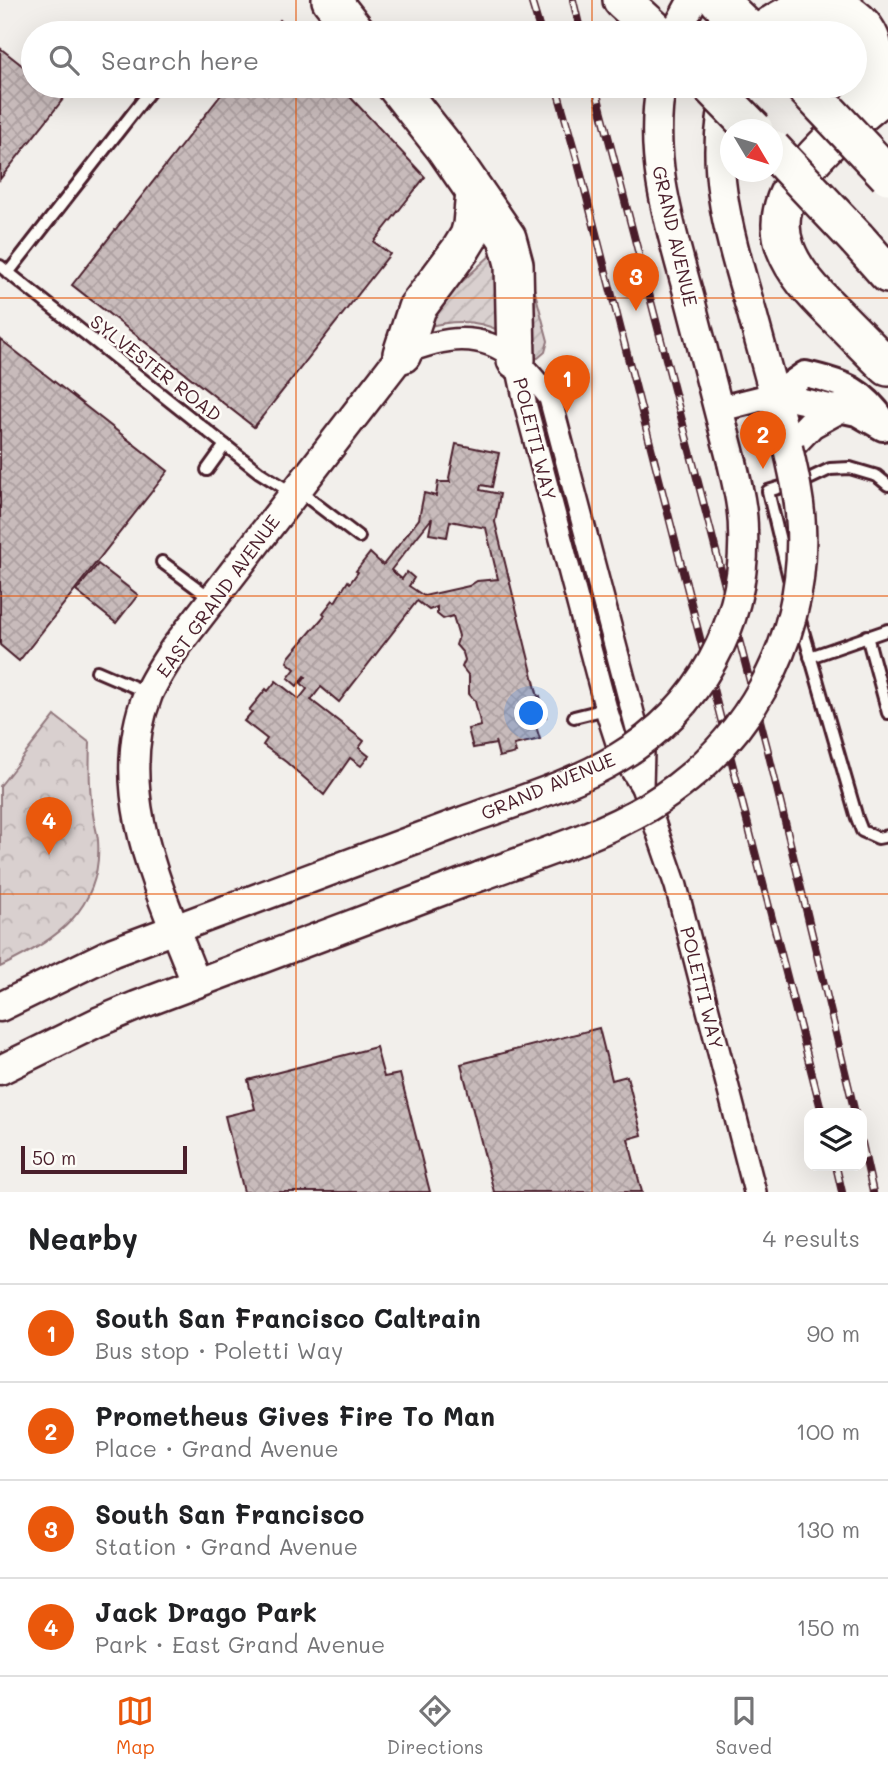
<!DOCTYPE html>
<meta charset="utf-8">
<style>
:root{--surface:#fff;--page:#f2f2f2;--text:#202124;--muted:#757577;--line:#e0e0e0;--accent:#ea580c}
body{margin:0;font-family:Mali,sans-serif;background:var(--page);color:var(--text)}
.controls{position:absolute;right:21px;bottom:21px;display:grid;overflow:hidden;border-radius:14px;box-shadow:0 7px 28px #0002}
.controls button{width:63px;height:63px;display:grid;place-items:center;padding:0;border:0;border-bottom:2px solid var(--line);background:var(--surface);color:var(--text);font:35px sans-serif}
.compass{position:absolute;left:720px;top:119px;width:63px;height:63px;border-radius:50%;background:var(--surface);box-shadow:0 7px 28px #0002;rotate:128deg}
.scale{position:absolute;left:21px;bottom:18px;width:166px;box-sizing:border-box;padding-left:7px;border:4px solid #4a1f2b;border-top:0;font-size:19px;line-height:24px;white-space:nowrap;color:#4a1f2b;-webkit-text-stroke:5px #fdfcf7;paint-order:stroke}
.you{position:absolute;left:532px;top:714px;width:24px;height:24px;margin:-18px;border:5px solid #fff;border-radius:50%;background:#1a73e8;box-shadow:0 0 0 10px #1a73e833}
.badge{display:grid;place-items:center;width:46px;height:46px;border-radius:50%;background:var(--accent);color:#fff;font-size:23px;font-weight:700}
.pin{position:absolute;translate:-50% -58px;filter:drop-shadow(0 2px 4px #0008)}
.pin::after{content:'';position:absolute;top:37px;width:24px;height:21px;background:inherit;clip-path:polygon(0 0,100% 0,50% 100%)}
.list{margin:0;padding:0;list-style:none}
h2{display:flex;justify-content:space-between;align-items:center;height:91px;margin:0;padding:0 28px;font-size:30px}
h2 small{font-size:23px;font-weight:400;color:var(--muted)}
.list li{display:grid;grid-template-columns:46px 1fr auto;gap:21px;align-items:center;box-sizing:border-box;height:98px;padding:0 28px;border-top:2px solid var(--line)}
.list b{display:block;font-size:26px;white-space:nowrap}
.list p{margin:0;font-size:23px;white-space:nowrap;color:var(--muted)}
.list em{font-size:23px;font-style:normal;color:var(--muted)}
.icon{flex:none;width:38px;height:38px;fill:none;stroke:currentColor;stroke-width:2;stroke-linecap:round;stroke-linejoin:round}
.map{position:relative;flex:none;width:888px;height:1192px;overflow:hidden}
.search{position:absolute;background:var(--surface);box-shadow:0 7px 28px #0002;left:21px;right:21px;top:21px;height:77px;display:flex;align-items:center;gap:18px;box-sizing:border-box;padding:0 24px;border-radius:38px;color:var(--muted);font-size:26px}
.sheet{height:483px;background:var(--surface)}
nav{display:flex;justify-content:space-around;align-items:center;box-sizing:border-box;height:98px;border-top:2px solid var(--line);background:var(--surface);font-size:19px;color:var(--muted)}
nav a{display:grid;justify-items:center;gap:4px}
nav .on{color:var(--accent)}
.map>svg:first-child{display:block}
.forest{fill:url(#forest-crowns);stroke:#92787d;stroke-width:2}
.garden{fill:url(#garden-furrows);stroke:#92787d;stroke-width:2}
.building{fill:url(#building-cross-hatch);stroke:#4a1f2b;stroke-width:2;fill-rule:evenodd}
.lines{fill:none;stroke-linecap:round;stroke-linejoin:round}
.service-casing{stroke:#4a1f2b;stroke-width:16}
.minor-casing{stroke:#4a1f2b;stroke-width:26}
.tertiary-casing{stroke:#4a1f2b;stroke-width:30}
.secondary-casing{stroke:#4a1f2b;stroke-width:33}
.motorway-casing{stroke:#4a1f2b;stroke-width:42}
.service{stroke:#fdfcf7;stroke-width:10}
.minor{stroke:#fdfcf7;stroke-width:21}
.tertiary{stroke:#fdfcf7;stroke-width:24}
.secondary{stroke:#fdfcf7;stroke-width:28}
.motorway{stroke:#fdfcf7;stroke-width:37}
.rail-casing{stroke:#4a1f2b;stroke-width:8}
.rail{stroke:#fdfcf7;stroke-width:5;stroke-dasharray:16;stroke-linecap:butt}
.secondary-bridge-casing{stroke:#4a1f2b;stroke-width:33;stroke-linecap:butt}
.motorway-bridge-casing{stroke:#4a1f2b;stroke-width:42;stroke-linecap:butt}
.secondary-bridge{stroke:#fdfcf7;stroke-width:28}
.motorway-bridge{stroke:#fdfcf7;stroke-width:37}
.grid{fill:none;stroke:#e8590c;stroke-width:2;stroke-opacity:0.55}
.labels{text-anchor:middle;stroke-width:5;stroke-linejoin:round;paint-order:stroke}
.street-label{font-size:19px;fill:#4a1f2b;stroke:#fdfcf7}
</style>
<div class="map">
<svg width="888" height="1192" viewBox="0 0 888 1192">
<defs>
<pattern id="forest-crowns" width="20" height="18" patternUnits="userSpaceOnUse" patternTransform="scale(1.75)"><rect width="20" height="18" fill="#d9d0cf"/><path d="M2 6a3 3 0 1 1 6 0M12 15a3 3 0 1 1 6 0" fill="none" stroke="#bcb2b2"/></pattern>
<pattern id="garden-furrows" width="10" height="10" patternUnits="userSpaceOnUse" patternTransform="scale(1.75)"><rect width="10" height="10" fill="#d9d0cf"/><path d="M-1 1l2-2M0 10L10 0M9 11l2-2" fill="none" stroke="#bcb2b2"/></pattern>
<pattern id="building-cross-hatch" width="8" height="8" patternUnits="userSpaceOnUse" patternTransform="scale(1.75)"><rect width="8" height="8" fill="#c8bbbb"/><path d="M0 0l8 8M0 8l8-8" fill="none" stroke="#ada0a1"/></pattern>
</defs>
<rect width="100%" height="100%" fill="#f2efeb"/>
<filter id="ink" filterUnits="userSpaceOnUse"><feTurbulence type="fractalNoise" baseFrequency=".0143" numOctaves="2"/><feDisplacementMap in="SourceGraphic" scale="14" xChannelSelector="R" yChannelSelector="G"/><feConvolveMatrix kernelMatrix="1 2 1 2 8 2 1 2 1" color-interpolation-filters="sRGB"/></filter>
<g filter="url(#ink)">
<path class="forest" d="M55,716L90,743C89,767 89,790 93,814C94,823 97,831 98,840C103,910 55,941 0,967V786Z"/>
<g class="garden">
<path d="M497,253L500,331C476,319 452,320 427,327L424,323L453,290L492,254Z"/>
<polygon points="525,254 548,341 545,352 538,358 527,357"/>
</g>
<g class="building">
<polygon points="280,20 292,33 269,33"/>
<polygon points="0,48 33,74 33,86 48,86 64,98 0,179"/>
<polygon points="228,86 340,86 425,177 374,242 390,254 254,427 72,285"/>
<polygon points="0,339 168,471 19,661 0,645"/>
<path d="M456,444L499,453L492,487L481,485L480,490L500,494L495,522L538,697L540,696L546,717L534,720L540,739L514,745L516,753L499,757L495,741L496,744L473,748L468,729L481,726L475,701L469,694V676L462,667L465,660L463,653L456,645L459,636L453,616L443,619L437,614V607L429,610L417,601L339,702L321,687L311,700L364,741L359,748L369,756L361,766L350,758L324,795L286,762L263,745L267,739L244,721L252,712L249,710L266,689L268,691L276,681L299,699L307,689L301,683L306,677L304,676L297,686L288,678L295,669L287,662L289,657L325,615L323,613L333,600L335,602L348,581L350,583L358,572L356,571L370,553L383,565L419,519L424,493L436,496L438,482H450L449,478ZM432,518L429,534L447,537L450,521L486,528L498,579L477,581L469,586L424,596L409,586L414,578L407,572L402,579L391,570Z"/>
<polygon points="98,564 138,595 116,623 76,591"/>
<polygon points="599,1028 612,1080 627,1076 642,1135 628,1139 642,1192 494,1192 461,1064"/>
<polygon points="376,1047 384,1077 400,1074 430,1192 244,1192 225,1116 255,1109 248,1080"/>
</g>
<g class="lines">
<g class="service-casing">
<g id="service">
<polyline points="194,33 195,32"/>
<polyline points="0,266 259,472 294,494"/>
<polyline points="8,273 154,86"/>
<polyline points="207,470 225,445"/>
<polyline points="299,491 359,537"/>
<polyline points="162,562 212,599"/>
<polyline points="789,578 768,491 811,478 830,469 850,468 877,476 888,485"/>
<polyline points="799,617 857,818 862,831 878,838 888,836"/>
<polyline points="867,636 888,713"/>
<polyline points="810,657 888,630"/>
<polyline points="97,671 146,692"/>
<polyline points="574,717 606,709"/>
</g>
</g>
<g class="minor-casing">
<g id="minor">
<path d="M402,354C442,338 481,329 517,361C529,371 540,386 550,398L643,751L642,787"/>
<polyline points="516,360 526,407 606,709 620,752 642,787 676,886 755,1192"/>
</g>
</g>
<g class="tertiary-casing">
<g id="tertiary">
<polyline points="775,395 857,413 883,428"/>
<path d="M719,409L775,395L805,374C845,383 865,390 888,427"/>
</g>
</g>
<g class="secondary-casing">
<g id="secondary">
<polyline points="675,33 693,0"/>
<path d="M661,86C648,159 670,226 689,296C703,351 718,406 732,462"/>
<path d="M729,86C705,161 731,240 752,313C764,358 777,403 788,448"/>
<polyline points="788,448 811,424 840,408"/>
<path d="M196,983C161,892 109,792 148,694C155,678 165,663 175,648L402,354"/>
<polyline points="0,1007 113,952 461,822"/>
<polyline points="0,1070 98,1022 136,1006 481,876"/>
</g>
</g>
<g class="motorway-casing">
<g id="motorway">
<polyline points="331,0 357,33"/>
<polyline points="622,0 658,33"/>
<polyline points="718,0 752,33"/>
<path d="M760,33C778,20 800,6 824,6C837,6 848,12 858,21C886,48 872,87 854,115"/>
<polyline points="396,86 445,148 507,238 514,264 516,360"/>
<path d="M888,91C859,116 826,141 802,172C757,229 792,272 835,314C853,332 870,350 888,367"/>
<polyline points="857,239 888,274"/>
<polyline points="402,354 417,308 461,249 469,236 472,225 475,192"/>
</g>
</g>
<use href="#service" class="service"/>
<use href="#minor" class="minor"/>
<use href="#tertiary" class="tertiary"/>
<use href="#secondary" class="secondary"/>
<use href="#motorway" class="motorway"/>
<g class="rail-casing">
<g id="rail">
<polyline points="531,0 541,33"/>
<polyline points="573,0 581,33"/>
<polyline points="556,86 578,163 822,1113"/>
<polyline points="595,86 768,751 855,1113"/>
<polyline points="862,1143 873,1192"/>
<polyline points="836,1166 842,1192"/>
</g>
</g>
<use href="#rail" class="rail"/>
<g class="secondary-bridge-casing">
<g id="secondary-bridge">
<path d="M461,822C514,802 571,786 619,757C699,709 747,623 743,530C743,507 737,484 732,462"/>
<path d="M481,876C537,855 597,837 648,807C746,747 806,642 801,527C800,500 794,474 788,448"/>
</g>
</g>
<g class="motorway-bridge-casing">
<g id="motorway-bridge">
<polyline points="711,86 754,130"/>
<polyline points="804,86 888,175"/>
<polyline points="772,149 857,239"/>
</g>
</g>
<use href="#secondary-bridge" class="secondary-bridge"/>
<use href="#motorway-bridge" class="motorway-bridge"/>
</g>
</g>
<path class="grid" d="M296,0V33M592,0V33M296,86V1192M592,86V1192M0,298H888M0,596H888M0,894H888"/>
<g class="labels">
<g class="street-label">
<text transform="translate(675 236) rotate(77)" y="7">GRAND AVENUE</text>
<text transform="translate(156 368) rotate(38)" y="7">SYLVESTER ROAD</text>
<text transform="translate(535 439) rotate(76)" y="7">POLETTI WAY</text>
<text transform="translate(218 596) rotate(-54)" y="7">EAST GRAND AVENUE</text>
<text transform="translate(548 786) rotate(-23)" y="7">GRAND AVENUE</text>
<text transform="translate(702 988) rotate(76)" y="7">POLETTI WAY</text>
</g>
</g>
</svg>
<div class="controls">
<button><svg class="icon" aria-label="layers" viewBox="0 0 24 24"><path d="M12 4l9 5-9 5-9-5zM3 14l9 5 9-5"/></svg></button>
</div>
<svg class="compass" viewBox="-18 -18 36 36"><path d="M0-13l5 13h-10z" fill="#e53935"/><path d="M0 13l5-13h-10z" fill="#757577"/></svg>
<div class="scale">50 m</div>
<div class="you"></div>
<div class="pin badge" style="left:567px;top:413px">1</div>
<div class="pin badge" style="left:763px;top:469px">2</div>
<div class="pin badge" style="left:636px;top:311px">3</div>
<div class="pin badge" style="left:49px;top:855px">4</div>
<div class="search"><svg class="icon" aria-label="search" viewBox="0 0 24 24"><circle cx="10" cy="10" r="6"/><path d="M15 15l6 6"/></svg>Search here</div>
</div>
<section class="sheet">
<h2>Nearby<small>4 results</small></h2>
<ul class="list">
<li><span class="badge">1</span><div><b>South San Francisco Caltrain</b><p>Bus stop · Poletti Way</p></div><em>90 m</em></li>
<li><span class="badge">2</span><div><b>Prometheus Gives Fire To Man</b><p>Place · Grand Avenue</p></div><em>100 m</em></li>
<li><span class="badge">3</span><div><b>South San Francisco</b><p>Station · Grand Avenue</p></div><em>130 m</em></li>
<li><span class="badge">4</span><div><b>Jack Drago Park</b><p>Park · East Grand Avenue</p></div><em>150 m</em></li>
</ul>
</section>
<nav>
<a class="on"><svg class="icon" aria-label="map" viewBox="0 0 24 24"><path d="M3 6l6-2 6 2 6-2v14l-6 2-6-2-6 2zM9 4v14M15 6v14"/></svg>Map</a>
<a><svg class="icon" aria-label="directions" viewBox="0 0 24 24"><path d="M12 3l9 9-9 9-9-9zM9 14v-3h6M13 9l2 2-2 2"/></svg>Directions</a>
<a><svg class="icon" aria-label="saved" viewBox="0 0 24 24"><path d="M7 4h10v16l-5-4-5 4z"/></svg>Saved</a>
</nav>
